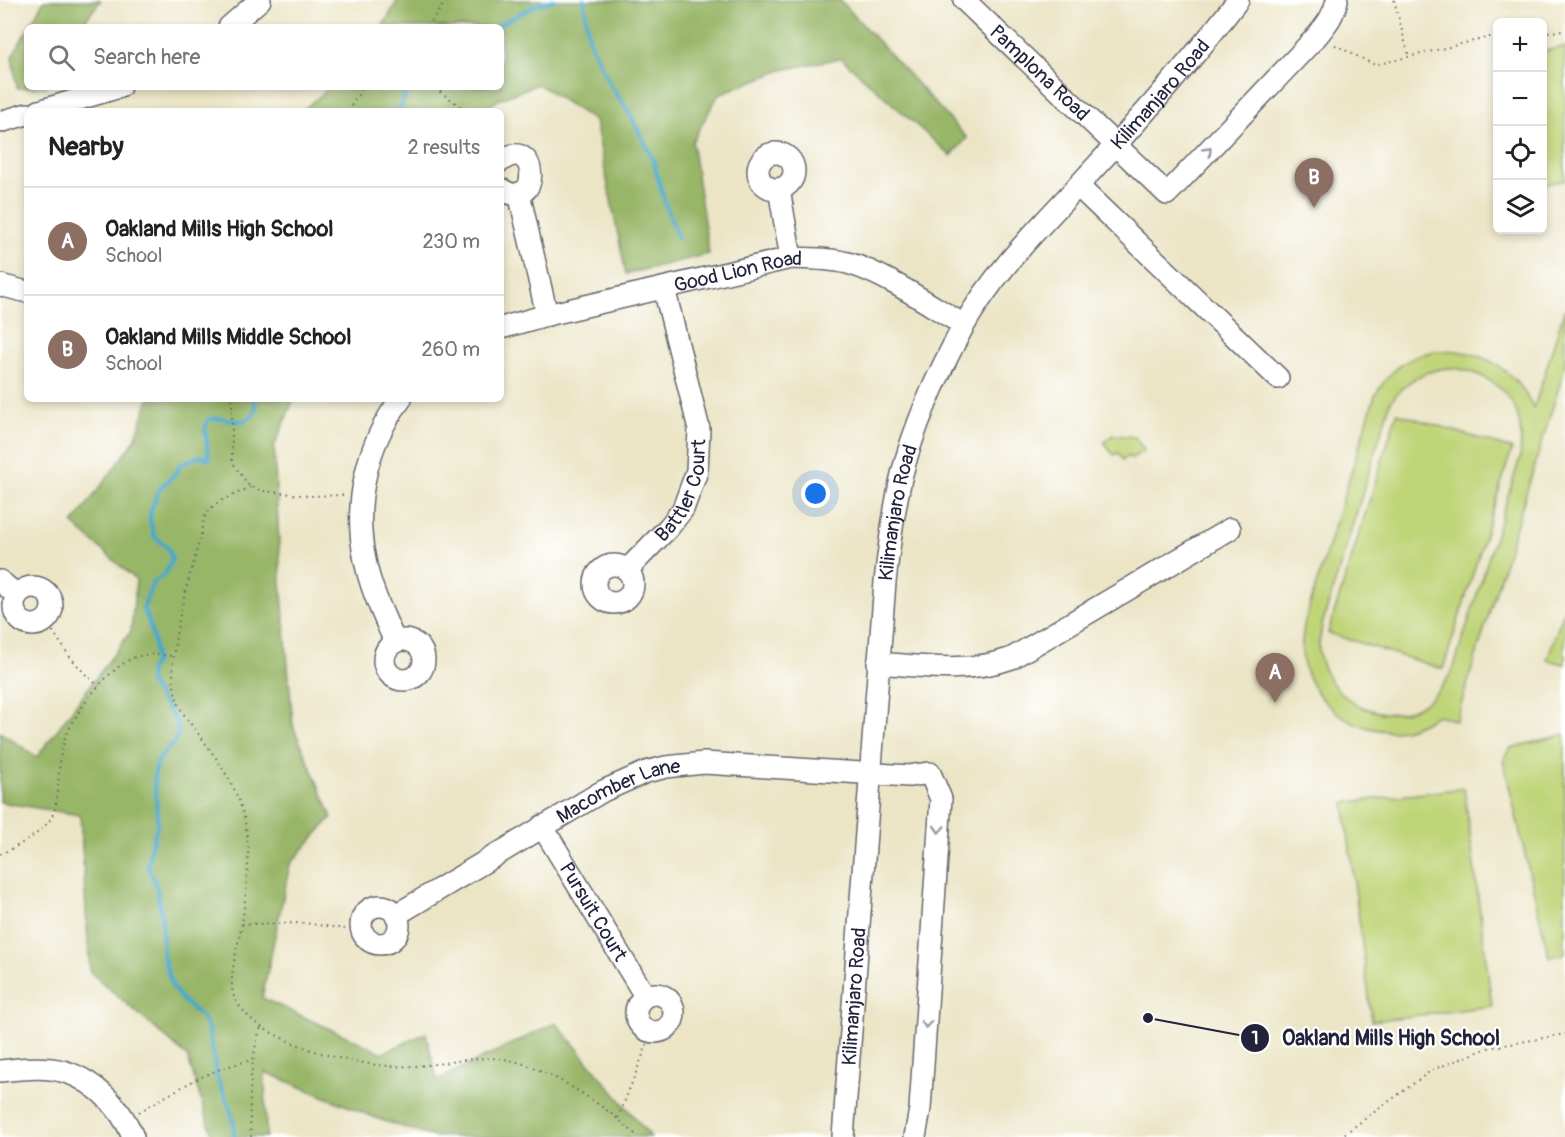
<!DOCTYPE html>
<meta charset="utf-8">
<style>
:root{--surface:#fff;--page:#f2f2f2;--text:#222;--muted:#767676;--line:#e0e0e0;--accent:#d93025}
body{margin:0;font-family:Pangolin,sans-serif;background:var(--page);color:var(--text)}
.controls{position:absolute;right:18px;top:18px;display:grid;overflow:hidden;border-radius:9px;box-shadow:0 3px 9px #0003}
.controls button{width:54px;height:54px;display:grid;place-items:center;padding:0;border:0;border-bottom:2px solid var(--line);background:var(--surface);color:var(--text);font:30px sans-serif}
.you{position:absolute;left:816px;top:494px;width:21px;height:21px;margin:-15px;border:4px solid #fff;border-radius:50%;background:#1a73e8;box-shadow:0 0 0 9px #1a73e833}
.badge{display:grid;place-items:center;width:39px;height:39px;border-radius:50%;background:var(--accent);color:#fff;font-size:20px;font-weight:700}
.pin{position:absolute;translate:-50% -50px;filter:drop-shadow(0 2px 3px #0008)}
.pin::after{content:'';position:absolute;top:32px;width:21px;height:18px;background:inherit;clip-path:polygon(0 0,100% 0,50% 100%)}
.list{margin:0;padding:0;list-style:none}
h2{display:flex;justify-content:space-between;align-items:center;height:78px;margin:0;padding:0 24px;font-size:26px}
h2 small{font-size:20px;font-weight:400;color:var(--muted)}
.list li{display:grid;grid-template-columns:39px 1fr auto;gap:18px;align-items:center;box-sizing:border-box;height:108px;padding:0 24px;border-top:2px solid var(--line)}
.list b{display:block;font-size:22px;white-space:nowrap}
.list p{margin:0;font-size:20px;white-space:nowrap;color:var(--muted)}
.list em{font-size:20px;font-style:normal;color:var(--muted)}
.icon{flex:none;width:33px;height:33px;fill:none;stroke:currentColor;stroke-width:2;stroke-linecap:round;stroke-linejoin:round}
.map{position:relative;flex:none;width:1565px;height:1137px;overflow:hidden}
.search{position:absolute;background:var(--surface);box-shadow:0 3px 9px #0003;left:24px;top:24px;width:480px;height:66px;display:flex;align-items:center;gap:15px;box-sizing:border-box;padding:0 21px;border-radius:9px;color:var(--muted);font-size:22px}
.panel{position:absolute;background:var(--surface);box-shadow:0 3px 9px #0003;left:24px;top:108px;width:480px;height:294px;border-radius:9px}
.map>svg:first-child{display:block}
.green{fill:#c0d478;stroke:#717b5a;stroke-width:1.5;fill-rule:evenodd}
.forest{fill:#98b668;stroke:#5d6c52;stroke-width:1.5}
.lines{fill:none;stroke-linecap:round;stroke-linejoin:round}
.stream{stroke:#49a8c8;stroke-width:4.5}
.minor-casing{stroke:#68666c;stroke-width:24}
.path{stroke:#68666c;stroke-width:2;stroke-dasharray:1.5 4.5;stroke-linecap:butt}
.minor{stroke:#fff;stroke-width:21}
.oneway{stroke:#9c9ca7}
.labels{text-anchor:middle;stroke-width:4.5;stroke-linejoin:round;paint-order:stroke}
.street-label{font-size:20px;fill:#22223b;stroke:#fff}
.leader{fill:none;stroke:#22223b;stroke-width:2}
.callout-dot{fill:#22223b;stroke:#fff;stroke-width:2}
.mark-label{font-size:18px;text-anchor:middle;font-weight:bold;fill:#fff}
.callout-label{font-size:21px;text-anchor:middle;font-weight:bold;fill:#22223b;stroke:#fff;stroke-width:4.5;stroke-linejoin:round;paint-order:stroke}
</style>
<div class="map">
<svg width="1565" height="1137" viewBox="0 0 1565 1137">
<rect width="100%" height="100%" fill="#fff"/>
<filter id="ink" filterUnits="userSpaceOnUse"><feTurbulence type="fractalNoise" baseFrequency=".0167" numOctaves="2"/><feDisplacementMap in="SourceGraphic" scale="12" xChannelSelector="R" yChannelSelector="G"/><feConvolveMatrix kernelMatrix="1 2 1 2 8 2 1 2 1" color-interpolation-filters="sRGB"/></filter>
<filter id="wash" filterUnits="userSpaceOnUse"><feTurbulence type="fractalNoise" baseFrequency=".008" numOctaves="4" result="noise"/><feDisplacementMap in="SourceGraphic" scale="24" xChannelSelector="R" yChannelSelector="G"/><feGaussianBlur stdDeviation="1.35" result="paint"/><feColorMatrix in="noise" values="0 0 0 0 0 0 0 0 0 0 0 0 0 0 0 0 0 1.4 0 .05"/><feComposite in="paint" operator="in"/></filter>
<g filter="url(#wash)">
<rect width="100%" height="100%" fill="#ebe5c6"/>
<g class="green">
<polygon points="1565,47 1565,180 1543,185 1543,51"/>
<path d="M1565,308V367L1456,721L1438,715C1427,721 1416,727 1404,730C1357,738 1306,701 1302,653C1301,642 1303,631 1305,621L1375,395C1382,384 1390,372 1402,364C1439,340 1487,350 1516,381C1524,390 1528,399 1534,408ZM1446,368C1477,368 1512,388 1519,420C1522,433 1521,445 1520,458L1454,667C1445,685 1433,701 1413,709C1373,725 1325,694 1319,652C1318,643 1321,634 1322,625L1390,403C1404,382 1421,372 1446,368Z"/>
<polygon points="1397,413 1512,449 1443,669 1328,633"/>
<polygon points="1114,435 1135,437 1144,450 1131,459 1129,456 1123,460 1118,453 1114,455 1104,442"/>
<polygon points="1565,608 1565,664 1547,660"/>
<polygon points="1565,734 1565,954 1549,957 1503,760 1511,748"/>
<polygon points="1464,788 1492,1006 1372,1021 1344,803"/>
</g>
<g class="forest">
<polygon points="44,0 101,0 80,27 29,27"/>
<polygon points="398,0 840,0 967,138 951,156 841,58 782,70 719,94 692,142 709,254 626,274 595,121 538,84 500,99 483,111 302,111 330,87 501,87 501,27 382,27"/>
<polygon points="27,30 27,87 48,87 17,88 12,57"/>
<polygon points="149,399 294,399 274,447 281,582 293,726 332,817 290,864 262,998 383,1053 426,1033 437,1080 556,1023 651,1137 434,1137 381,1120 265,1072 266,1137 213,1137 187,1056 90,972 80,815 0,802 0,732 37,757 131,631 136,580 73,524 135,440"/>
</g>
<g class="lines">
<g class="stream">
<polyline points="584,0 589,40 609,83 629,112 653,159 664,200 678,238"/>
<polyline points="495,27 536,5 554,0"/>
<path d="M398,111C404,103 404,96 408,87"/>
<path d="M234,1137V1125L231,1111L217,1077L208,1028L201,1016L182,1000L172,986L163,956L162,917L156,884L148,868L150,851L158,822L154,777L157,763L167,749L174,743L178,734L177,723L149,682L150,669L155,662L154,642L149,621L143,609L153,582L165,574L172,559L168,548L154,536L150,521L151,510L160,488L177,472L179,465L200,456L209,459L205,430L208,420C225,413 245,432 256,410L254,399"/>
</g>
</g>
</g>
<g filter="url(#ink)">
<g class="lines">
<g class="minor-casing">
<g id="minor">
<path id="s1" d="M964,0L1167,194L1317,36C1327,24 1334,15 1337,0"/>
<polyline points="229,27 260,0"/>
<polyline points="39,111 120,87"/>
<polyline points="0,122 27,114"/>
<circle cx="776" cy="171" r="18"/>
<path d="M501,161C539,133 542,215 501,189"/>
<polyline points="1078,186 1278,378"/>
<polyline points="779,189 791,258"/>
<polyline points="519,193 547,315"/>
<polyline points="0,285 27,292"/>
<path id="s2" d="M501,328L547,315L791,258C810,259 832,258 851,264C887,275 931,306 964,325"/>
<circle cx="614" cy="584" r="19"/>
<path id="s3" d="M627,570L669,527L683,509L697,471L699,429L664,288"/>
<polyline points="0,581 17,595"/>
<circle cx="33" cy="606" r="19"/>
<circle cx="404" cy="660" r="20"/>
<path d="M395,642C384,616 370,588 365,560C353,505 366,444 401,399"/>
<path d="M878,663C922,666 969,674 1012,658L1230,529"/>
<path id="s4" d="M542,826L645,996"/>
<circle cx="380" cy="925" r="19"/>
<path id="s5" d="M396,915L603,791L646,772L666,767L704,763L909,776L930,773L941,799L920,1109L915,1137"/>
<circle cx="655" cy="1013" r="19"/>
<path d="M0,1071C17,1069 34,1067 51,1069C87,1073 120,1104 133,1137"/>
<path id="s6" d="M843,1137L885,582C889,545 894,509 902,474C915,423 938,373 963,327C995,270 1043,224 1087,176C1140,119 1191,62 1238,0"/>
</g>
</g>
<g class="path">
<polyline points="1394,0 1409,57"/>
<polyline points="428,27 446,0"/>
<polyline points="1542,32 1565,31"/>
<polyline points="1335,45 1375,65 1498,35"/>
<polyline points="436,87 439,91 467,111"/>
<polyline points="348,111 363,87"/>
<polyline points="232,399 232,462 250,487 263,491 310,496 344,495"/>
<path d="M250,487C237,495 216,499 207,513C202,521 202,533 199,542C188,586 161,662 179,705C186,721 199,733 208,747C226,771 242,799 246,828C251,859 246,894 242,924C239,943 226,982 235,999C240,1009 253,1022 263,1028C304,1052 365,1069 413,1066C445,1065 477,1054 509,1060C547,1067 611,1109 638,1137"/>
<polyline points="46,621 70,657 87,676 99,686"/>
<path d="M0,854C16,847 44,833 52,816C61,796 57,769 62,748C68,720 108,666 136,657C147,653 161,655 173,656"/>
<polyline points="242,924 304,923 346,929 360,926"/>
<path d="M139,1112C181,1088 205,1070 253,1060"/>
<polyline points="618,1118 652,1032"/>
<path d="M251,1137C248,1105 250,1057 261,1027"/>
<polyline points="1340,1137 1432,1070 1488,1048 1565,1034"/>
</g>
<use href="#minor" class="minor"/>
</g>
<defs><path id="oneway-chevron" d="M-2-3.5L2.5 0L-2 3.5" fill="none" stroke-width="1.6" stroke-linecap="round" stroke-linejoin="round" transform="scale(1.5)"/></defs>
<g class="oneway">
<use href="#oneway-chevron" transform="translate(1208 151) rotate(-46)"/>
<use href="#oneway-chevron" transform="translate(939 829) rotate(94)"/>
<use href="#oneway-chevron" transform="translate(926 1024) rotate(94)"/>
</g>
</g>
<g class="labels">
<g class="street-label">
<text dy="7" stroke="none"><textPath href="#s1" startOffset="105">Pamplona Road</textPath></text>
<text dy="7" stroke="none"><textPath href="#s6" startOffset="1131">Kilimanjaro Road</textPath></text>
<text dy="7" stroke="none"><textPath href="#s2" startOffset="244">Good Lion Road</textPath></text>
<text dy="7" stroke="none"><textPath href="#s3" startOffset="100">Battler Court</textPath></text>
<text dy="7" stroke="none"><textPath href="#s6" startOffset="627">Kilimanjaro Road</textPath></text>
<text dy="7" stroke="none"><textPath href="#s5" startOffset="256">Macomber Lane</textPath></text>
<text dy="7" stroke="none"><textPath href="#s4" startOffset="100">Pursuit Court</textPath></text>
<text dy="7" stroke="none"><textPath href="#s6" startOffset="141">Kilimanjaro Road</textPath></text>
</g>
</g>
<path class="leader" d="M1148 1018L1255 1038"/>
<g class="callout-dot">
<circle cx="1148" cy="1018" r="6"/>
<circle cx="1255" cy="1038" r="15"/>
</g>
<g class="mark-label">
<text x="1255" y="1044">1</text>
</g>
<g class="callout-label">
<text x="1391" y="1045">Oakland Mills High School</text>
</g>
</svg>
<div class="controls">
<button>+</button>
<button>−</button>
<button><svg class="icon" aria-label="locate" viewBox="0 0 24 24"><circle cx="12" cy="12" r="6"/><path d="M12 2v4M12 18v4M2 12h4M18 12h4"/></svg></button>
<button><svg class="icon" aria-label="layers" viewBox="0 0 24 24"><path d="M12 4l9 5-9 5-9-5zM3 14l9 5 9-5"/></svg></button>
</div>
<div class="you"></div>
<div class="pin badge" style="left:1275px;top:703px;background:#8d6e63">A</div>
<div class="pin badge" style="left:1314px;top:208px;background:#8d6e63">B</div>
<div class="search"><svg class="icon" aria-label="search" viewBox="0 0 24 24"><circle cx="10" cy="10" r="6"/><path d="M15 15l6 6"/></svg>Search here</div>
<section class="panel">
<h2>Nearby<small>2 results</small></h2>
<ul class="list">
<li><span class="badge" style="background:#8d6e63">A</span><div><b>Oakland Mills High School</b><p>School</p></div><em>230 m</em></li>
<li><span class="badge" style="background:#8d6e63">B</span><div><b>Oakland Mills Middle School</b><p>School</p></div><em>260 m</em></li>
</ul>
</section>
</div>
